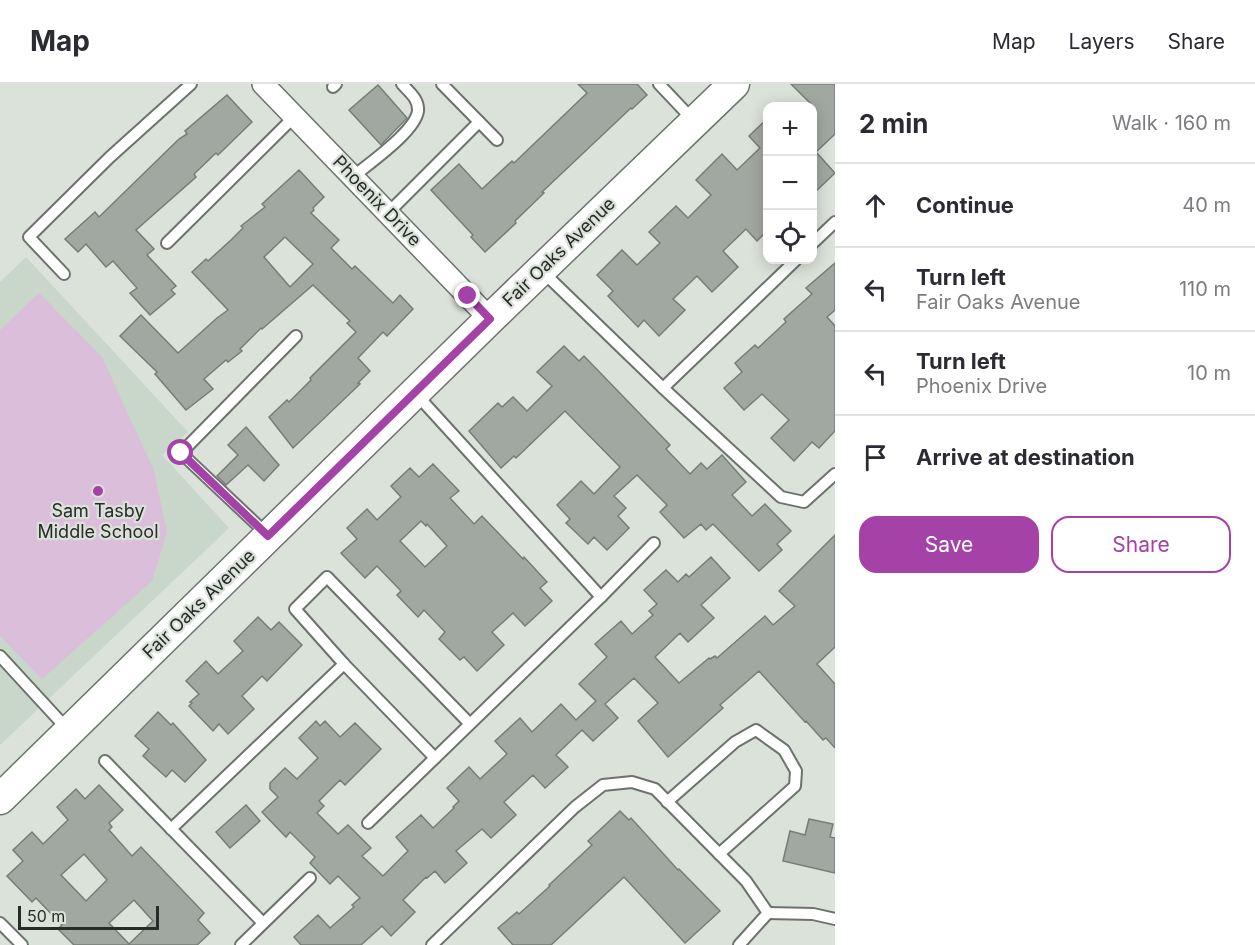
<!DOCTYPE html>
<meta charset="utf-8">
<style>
:root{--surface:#fff;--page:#f2f2f3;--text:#2b2b33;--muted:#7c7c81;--line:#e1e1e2;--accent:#a442a8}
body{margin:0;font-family:Inter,sans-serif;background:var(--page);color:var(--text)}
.controls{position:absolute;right:18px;top:18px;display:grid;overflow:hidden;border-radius:12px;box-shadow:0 3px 15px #0003}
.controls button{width:54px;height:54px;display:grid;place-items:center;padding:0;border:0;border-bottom:2px solid var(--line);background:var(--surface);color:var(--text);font:30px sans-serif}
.scale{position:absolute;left:18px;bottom:15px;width:141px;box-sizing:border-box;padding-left:6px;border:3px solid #282b28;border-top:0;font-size:16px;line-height:21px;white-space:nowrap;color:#282b28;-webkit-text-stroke:4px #dae2da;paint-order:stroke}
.stop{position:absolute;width:18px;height:18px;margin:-14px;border:4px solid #a442a8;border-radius:50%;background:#fff}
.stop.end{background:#a442a8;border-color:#fff;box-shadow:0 2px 6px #0008}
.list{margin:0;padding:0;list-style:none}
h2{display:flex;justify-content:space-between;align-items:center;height:78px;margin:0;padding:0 24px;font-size:26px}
h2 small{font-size:20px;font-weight:400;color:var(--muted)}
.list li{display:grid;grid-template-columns:39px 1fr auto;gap:18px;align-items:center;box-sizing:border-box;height:84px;padding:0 24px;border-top:2px solid var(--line)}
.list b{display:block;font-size:22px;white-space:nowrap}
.list p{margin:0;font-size:20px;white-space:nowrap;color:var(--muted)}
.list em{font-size:20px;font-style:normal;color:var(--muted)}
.actions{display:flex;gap:12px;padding:18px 24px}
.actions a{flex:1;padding:14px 0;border:2px solid var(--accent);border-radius:18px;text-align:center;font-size:21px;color:var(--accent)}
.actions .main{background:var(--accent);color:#fff}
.icon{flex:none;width:33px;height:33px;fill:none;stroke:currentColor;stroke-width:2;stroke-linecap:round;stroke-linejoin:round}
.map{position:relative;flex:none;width:835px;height:861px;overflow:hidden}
header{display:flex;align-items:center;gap:36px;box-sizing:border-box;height:84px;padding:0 30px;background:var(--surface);border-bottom:2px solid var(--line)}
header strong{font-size:28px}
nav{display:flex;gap:33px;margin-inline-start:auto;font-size:21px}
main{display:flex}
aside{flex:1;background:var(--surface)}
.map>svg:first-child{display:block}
.built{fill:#c9d6ca}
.green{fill:#dbbeda}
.building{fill:#a1a8a1;stroke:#767d77;stroke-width:1.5;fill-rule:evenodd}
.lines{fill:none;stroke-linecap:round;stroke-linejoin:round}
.service-casing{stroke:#6c736d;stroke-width:14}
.minor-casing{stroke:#6c736d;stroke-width:24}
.secondary-casing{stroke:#6c736d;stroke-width:33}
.service{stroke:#fff;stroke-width:10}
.minor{stroke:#fff;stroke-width:21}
.secondary{stroke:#fff;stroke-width:30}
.route{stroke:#a442a8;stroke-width:8}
.poi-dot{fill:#a442a8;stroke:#dae2da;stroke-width:2}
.labels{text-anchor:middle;stroke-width:4.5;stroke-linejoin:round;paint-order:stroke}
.street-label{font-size:18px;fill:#282b28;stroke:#dae2da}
.poi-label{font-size:18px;fill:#282b28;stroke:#dae2da}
</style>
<header>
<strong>Map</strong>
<nav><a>Map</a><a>Layers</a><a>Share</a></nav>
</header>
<main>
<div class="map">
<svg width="835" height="861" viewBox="0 0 835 861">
<rect width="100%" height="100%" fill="#dae2da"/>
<polygon class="built" points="26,173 188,348 162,371 229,444 0,661 0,198"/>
<polygon class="green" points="39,209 102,273 154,387 167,448 152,497 42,595 0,552 0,246"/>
<g class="building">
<polygon points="578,0 637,0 647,11 632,25 631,24 542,108 544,109 515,137 516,139 485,168 471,153 473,151 431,106 459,80 482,105 512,77 514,79 587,9"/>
<polygon points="791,0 835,0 835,50 816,68 835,89 813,110 813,22"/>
<polygon points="378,1 407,34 381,61 349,26"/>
<polygon points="227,11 252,38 218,71 216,69 194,90 196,93 136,146 154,165 147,171 176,202 171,206 175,210 150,231 130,209 137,204 113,177 106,183 86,160 78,168 65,155 95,128 99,133 179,55 187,50 185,47"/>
<polygon points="768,34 768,146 757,157 746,145 723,167 738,183 712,208 697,192 673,215 685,226 659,252 644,236 638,243 608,212 613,207 597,191 622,166 637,181 660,159 649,148 676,122 688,134 711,111 696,96 722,70 737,86 760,64 749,52"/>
<path d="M299,86L324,113L313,124L314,126L311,129L339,156L331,164L352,185L355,182L393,219L400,211L413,225L387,252L383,248L358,274L370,287L358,299L360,300L293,364L269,333L287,316L289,318L311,296L310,294L356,248L347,239L350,237L313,201L262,245L261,244L240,265L242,267L228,278L226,276L204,295L213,305L186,326L155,290L157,288L120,252L141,231L178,269L217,234L228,226L192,188L206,175L208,177L231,156L243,144L241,142L265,123L262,120ZM285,153L313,180L290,203L264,173Z"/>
<polygon points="835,179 835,226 827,233 835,242 835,347 819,364 812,358 794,377 771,354 789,336 762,310 744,326 724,304 742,288 735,279 755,261 758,264 786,238 784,235 812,210 806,204"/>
<polygon points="564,262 579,277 584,272 670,361 666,365 690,390 701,379 707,385 722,371 746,398 732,411 752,432 765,420 791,447 777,460 782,466 759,487 713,440 706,446 701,440 684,454 660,428 667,421 637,391 614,412 626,424 618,432 629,444 607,466 594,453 588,460 566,439 570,435 557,421 581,397 594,410 620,383 565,327 516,374 514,372 501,384 469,347 498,319 502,323 513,313 527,327 552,302 537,288"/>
<polygon points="246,343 279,381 264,397 248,381 226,401 217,392 238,371 228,361"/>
<path d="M433,380L459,407L450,414L474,440L482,432L523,475L524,473L547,498L540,504L552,517L525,542L513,529L492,548L504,561L477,587L464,573L460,576L439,555L445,548L424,526L418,533L397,511L401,507L377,482L365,494L341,469L357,455L347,444L367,425L377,436L401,413L391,402L410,384L419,393ZM421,437L426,442L427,440L447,462L425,483L400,457Z"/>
<polygon points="835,451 835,563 817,580 835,600 835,664 826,654 823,656 806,637 805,638 759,587 720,621 723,624 668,673 638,637 658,619 634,594 605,620 618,634 593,657 582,646 556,671 568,683 545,704 533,691 504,718 516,731 491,754 482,745 456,767 467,779 445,799 435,787 427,794 426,793 403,816 415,828 391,852 382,842 361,861 301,861 294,853 318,831 330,844 354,823 352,821 360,814 338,792 330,800 310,779 315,773 290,748 286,753 262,728 278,713 270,705 270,699 285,684 297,695 318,674 299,654 316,637 320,642 325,637 340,653 355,639 381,665 345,701 340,696 319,717 324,722 317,729 338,750 348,741 371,764 362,772 383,792 408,767 396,753 421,731 433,744 454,724 453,723 459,717 447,704 469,683 480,695 507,670 495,657 520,634 532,648 561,620 576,636 596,617 579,600 607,573 595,560 621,537 632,550 653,531 649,527 657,520 644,506 666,486 678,498 686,490 689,493 711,473 730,494 701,521 714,534 688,558 680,549 655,573 679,599 709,574 710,575 715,572 717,574 765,532 773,541 795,522 779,507"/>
<polygon points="258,533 271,546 279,538 302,561 267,597 262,592 242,612 254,625 228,650 219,640 213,647 189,622 192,619 190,618 199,610 186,597 206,577 218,590 243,567 234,557"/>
<polygon points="158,628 171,641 173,639 206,676 185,698 172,686 166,693 143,672 149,665 135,652"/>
<path d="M99,701L123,726L109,739L112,743L109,746L132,772L141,763L204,829L198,836L210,849L197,861H74L58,845L62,841L36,814L32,818L7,792L23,777L13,766L32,748L43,760L68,736L57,723L76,705L85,715ZM84,770L107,796L86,817L61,791ZM134,816L153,837L129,860L109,839Z"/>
<polygon points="246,721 260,737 230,764 216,748"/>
<polygon points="620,727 629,736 631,734 678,786 679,785 720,827 685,859 624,793 551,861 513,861 498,844 517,828 519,830 550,802 549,801 592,761 588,757"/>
<polygon points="809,735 833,740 830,753 835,754 835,789 783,777 790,747 805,751"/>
</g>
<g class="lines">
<g class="service-casing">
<g id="service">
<polyline points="442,0 497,56"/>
<polyline points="659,0 694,37"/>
<polyline points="333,3 336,0"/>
<path d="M353,93C369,79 415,48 418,27C419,15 409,8 402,0"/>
<polyline points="388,129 479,38"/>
<polyline points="167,159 295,32"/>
<polyline points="812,160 835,138"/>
<polyline points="543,188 663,304 781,413 804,418 835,390"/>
<polyline points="64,190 29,153 110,73 191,0"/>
<polyline points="663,304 796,176"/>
<polyline points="417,311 601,513"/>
<polyline points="268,451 181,369 296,252"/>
<polyline points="0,572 69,647"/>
<polyline points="435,674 344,580 295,525 327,493 469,639"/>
<polyline points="105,677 263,839"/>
<polyline points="667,718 735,658 756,646 784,666 796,687 795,702 719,770"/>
<polyline points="368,739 601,513 654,459"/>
<polyline points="171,745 344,580"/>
<polyline points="768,829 813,830 835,835"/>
<polyline points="0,839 22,861"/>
<polyline points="241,861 310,794"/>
<polyline points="432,861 575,723 603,701 632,698 655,705 746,797 768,829 739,861"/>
</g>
</g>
<g class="minor-casing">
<polyline id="minor" points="263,0 490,235"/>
</g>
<g class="secondary-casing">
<polyline id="secondary" points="0,715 490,235 734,0"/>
</g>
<use href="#service" class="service"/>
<use href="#minor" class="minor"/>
<use href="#secondary" class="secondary"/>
</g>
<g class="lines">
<polyline class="route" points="181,369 268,452 490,235 468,212"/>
</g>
<circle class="poi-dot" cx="98" cy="407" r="6"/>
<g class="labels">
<g class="street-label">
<text transform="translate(377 117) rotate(46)" y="6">Phoenix Drive</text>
<text transform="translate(559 168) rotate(-44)" y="6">Fair Oaks Avenue</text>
<text transform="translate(199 520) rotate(-44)" y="6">Fair Oaks Avenue</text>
</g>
<g class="poi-label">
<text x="98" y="433">Sam Tasby<tspan x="98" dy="21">Middle School</tspan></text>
</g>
</g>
</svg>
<div class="controls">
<button>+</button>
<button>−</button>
<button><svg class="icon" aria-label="locate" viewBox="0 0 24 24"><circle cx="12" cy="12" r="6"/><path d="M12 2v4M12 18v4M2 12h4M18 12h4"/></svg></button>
</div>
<div class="scale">50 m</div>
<div class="stop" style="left:181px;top:369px"></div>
<div class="stop end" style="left:468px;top:212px"></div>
</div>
<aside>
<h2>2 min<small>Walk · 160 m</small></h2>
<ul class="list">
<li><svg class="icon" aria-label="ahead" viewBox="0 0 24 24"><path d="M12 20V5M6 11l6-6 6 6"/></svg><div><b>Continue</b></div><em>40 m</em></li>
<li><svg class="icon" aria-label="left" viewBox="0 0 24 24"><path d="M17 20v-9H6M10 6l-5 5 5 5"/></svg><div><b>Turn left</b><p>Fair Oaks Avenue</p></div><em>110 m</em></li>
<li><svg class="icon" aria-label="left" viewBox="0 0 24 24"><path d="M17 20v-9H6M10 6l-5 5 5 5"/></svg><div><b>Turn left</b><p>Phoenix Drive</p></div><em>10 m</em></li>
<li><svg class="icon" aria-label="arrive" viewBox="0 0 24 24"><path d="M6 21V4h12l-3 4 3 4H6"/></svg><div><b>Arrive at destination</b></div></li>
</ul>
<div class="actions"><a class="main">Save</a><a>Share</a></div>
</aside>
</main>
